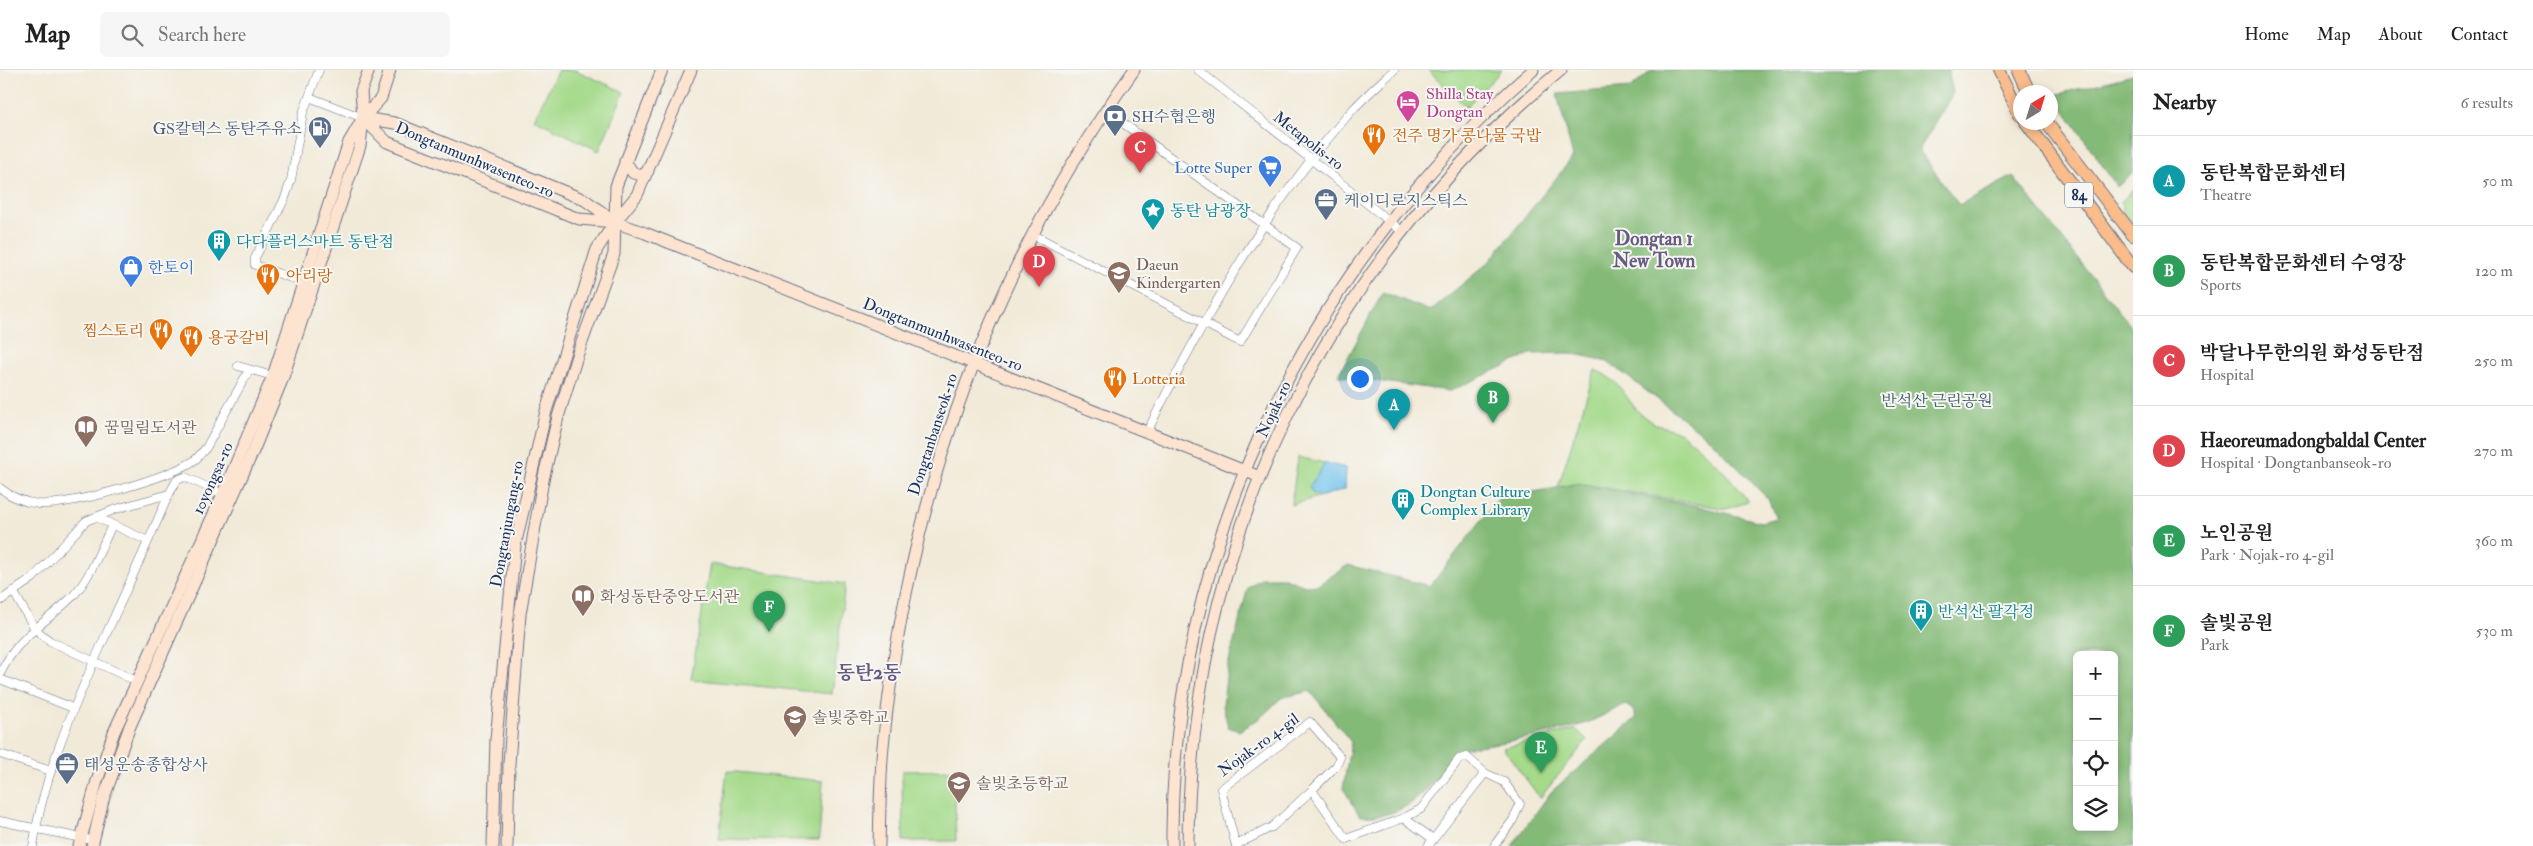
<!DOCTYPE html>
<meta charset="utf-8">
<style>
:root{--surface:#fff;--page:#f6f6f6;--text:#222;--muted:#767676;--line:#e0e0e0;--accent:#c8321e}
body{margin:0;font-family:"IM FELL Double Pica","Noto Serif KR",serif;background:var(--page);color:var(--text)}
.controls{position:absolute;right:15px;bottom:15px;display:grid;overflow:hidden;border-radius:8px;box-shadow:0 2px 8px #0003}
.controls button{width:45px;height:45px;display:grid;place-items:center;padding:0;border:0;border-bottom:1px solid var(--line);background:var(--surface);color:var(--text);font:25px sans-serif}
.compass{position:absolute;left:2013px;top:15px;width:45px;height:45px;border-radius:50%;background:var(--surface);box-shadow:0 2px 8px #0003;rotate:38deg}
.you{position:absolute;left:1359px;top:308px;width:18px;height:18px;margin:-12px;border:4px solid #fff;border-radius:50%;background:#1a73e8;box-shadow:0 0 0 8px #1a73e833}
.badge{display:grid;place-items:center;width:32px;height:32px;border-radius:50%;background:var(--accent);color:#fff;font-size:16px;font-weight:700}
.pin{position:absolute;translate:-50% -41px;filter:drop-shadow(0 1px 2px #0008)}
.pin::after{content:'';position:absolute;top:26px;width:18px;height:15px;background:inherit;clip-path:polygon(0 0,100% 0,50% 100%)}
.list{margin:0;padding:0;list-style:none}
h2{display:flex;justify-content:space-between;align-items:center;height:65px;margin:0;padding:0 20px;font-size:21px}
h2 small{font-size:16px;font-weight:400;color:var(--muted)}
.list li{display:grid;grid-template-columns:32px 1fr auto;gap:15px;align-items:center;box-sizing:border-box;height:90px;padding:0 20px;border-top:1px solid var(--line)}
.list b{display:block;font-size:19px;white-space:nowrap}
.list p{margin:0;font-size:16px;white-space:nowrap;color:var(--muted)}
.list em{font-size:16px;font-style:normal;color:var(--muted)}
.icon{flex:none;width:28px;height:28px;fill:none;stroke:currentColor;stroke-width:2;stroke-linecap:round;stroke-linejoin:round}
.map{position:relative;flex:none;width:2133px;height:776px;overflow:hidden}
header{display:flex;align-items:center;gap:30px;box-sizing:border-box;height:70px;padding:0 25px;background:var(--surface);border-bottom:1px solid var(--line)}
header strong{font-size:24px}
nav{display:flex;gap:28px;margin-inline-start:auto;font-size:18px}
.search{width:350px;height:45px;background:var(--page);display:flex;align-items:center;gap:12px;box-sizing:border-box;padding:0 18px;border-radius:8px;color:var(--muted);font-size:19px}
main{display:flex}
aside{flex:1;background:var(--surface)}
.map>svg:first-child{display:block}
.green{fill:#a5da8b;stroke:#608474}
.forest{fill:#84ba77;stroke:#50746a;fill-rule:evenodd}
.water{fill:#70c3ec;stroke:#4679a5}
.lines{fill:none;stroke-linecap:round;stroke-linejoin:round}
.street-casing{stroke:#667089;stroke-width:9}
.secondary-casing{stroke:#667089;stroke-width:13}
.primary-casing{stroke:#667089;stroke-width:14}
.street{stroke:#fff;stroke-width:8}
.secondary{stroke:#fde4d0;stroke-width:11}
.primary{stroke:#f9bc8a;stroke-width:12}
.labels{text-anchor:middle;stroke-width:4;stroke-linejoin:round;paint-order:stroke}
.shield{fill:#f6f6f2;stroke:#5d6b8a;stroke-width:1}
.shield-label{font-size:15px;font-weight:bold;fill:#1b2f5e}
.hotel-label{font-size:16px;fill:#b23c85;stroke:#f6f6f2;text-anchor:start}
.service-label{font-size:16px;fill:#4e5e75;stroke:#f6f6f2;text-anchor:start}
.food-label{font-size:16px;fill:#c56008;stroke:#f6f6f2;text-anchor:start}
.street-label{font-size:16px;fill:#1b2f5e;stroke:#f6f6f2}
.shop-label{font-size:16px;fill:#366cbe;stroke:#f6f6f2;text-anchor:end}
.culture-label{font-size:16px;fill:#0d838f;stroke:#f6f6f2;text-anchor:start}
.education-label{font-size:16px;fill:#785e54;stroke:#f6f6f2;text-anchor:start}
.park-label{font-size:16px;fill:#3e5a69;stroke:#f6f6f2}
.quarter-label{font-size:19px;font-weight:bold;fill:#675a83;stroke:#f6f6f2}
</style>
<header>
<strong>Map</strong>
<div class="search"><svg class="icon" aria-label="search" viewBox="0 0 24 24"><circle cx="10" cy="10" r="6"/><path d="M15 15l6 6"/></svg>Search here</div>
<nav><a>Home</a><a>Map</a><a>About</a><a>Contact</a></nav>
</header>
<main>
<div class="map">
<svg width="2133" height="776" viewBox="0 0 2133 776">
<rect width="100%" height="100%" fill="#f6f6f2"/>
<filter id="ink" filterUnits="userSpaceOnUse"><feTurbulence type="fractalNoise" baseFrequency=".02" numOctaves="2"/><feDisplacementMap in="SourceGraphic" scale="10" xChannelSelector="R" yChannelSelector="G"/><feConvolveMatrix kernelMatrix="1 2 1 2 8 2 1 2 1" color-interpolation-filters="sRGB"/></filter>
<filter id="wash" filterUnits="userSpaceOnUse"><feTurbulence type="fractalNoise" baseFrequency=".0096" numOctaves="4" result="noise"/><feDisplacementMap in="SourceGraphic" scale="20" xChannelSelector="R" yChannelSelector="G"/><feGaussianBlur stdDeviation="1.12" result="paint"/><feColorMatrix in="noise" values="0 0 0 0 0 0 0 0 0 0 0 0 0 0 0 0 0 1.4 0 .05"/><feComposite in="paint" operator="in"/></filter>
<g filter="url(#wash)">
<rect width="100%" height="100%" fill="#f2ead8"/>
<g class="green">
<polygon points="558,0 575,0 624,22 599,81 534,49"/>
<polygon points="1428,0 1502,0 1466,37"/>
<polygon points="2133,119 2133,158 2123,146 2121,132"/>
<path d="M1595,300C1626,313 1625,333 1647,349C1657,357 1671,357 1682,364C1699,375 1739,415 1748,432L1726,439L1579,413L1558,417Z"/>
<polygon points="1298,387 1346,398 1345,419 1291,435"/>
<polygon points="710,494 845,514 832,624 691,609"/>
<polygon points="1576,659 1587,670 1540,728 1503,678"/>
<polygon points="954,700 956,771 903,771 902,701"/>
<polygon points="727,701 823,711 819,770 719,769"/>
</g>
<g class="forest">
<path d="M1652,0H1948L1953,23L1919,80L1959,135L2013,106L2130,255L2133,262V776H1512L1551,722L1636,648L1634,641L1626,635C1610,640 1596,651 1580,655C1542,666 1500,674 1461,678C1432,713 1412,750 1360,746L1343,718L1351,672L1310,621L1281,628L1260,648L1239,661L1228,657L1223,635L1227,599L1248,517L1262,508H1285L1305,516L1318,515L1348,495L1430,516L1499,428L1579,414L1697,436L1761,452L1776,448L1768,429L1711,370L1607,291L1570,283L1531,284L1450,321L1338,306L1383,222L1430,241L1489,192L1573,87L1557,24L1631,18ZM2077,585H2114V757H2077Z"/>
<polygon points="2133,5 2133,103 2117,117 2054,25"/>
</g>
<polygon class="water" points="1325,393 1346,398 1345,419 1319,427 1316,424 1313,424 1309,417"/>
</g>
<g filter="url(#ink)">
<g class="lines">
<g class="street-casing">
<g id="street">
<polyline points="1198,0 1403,162"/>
<polyline points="309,27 363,48"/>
<polyline points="1032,164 1240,272 1297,178 1106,41"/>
<polyline points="302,212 255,195 255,188 285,128 291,110 303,43 319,0"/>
<polyline points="238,296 276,307"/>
<path d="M1147,362C1202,251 1265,139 1348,45C1362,29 1378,15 1394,0"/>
<path d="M0,418C11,427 23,432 38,434C66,437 174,407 196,389C199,386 202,382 206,378L249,300"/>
<polyline points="96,447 148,471"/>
<polyline points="13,521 35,559 50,571 136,611"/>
<polyline points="0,531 33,508 86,451 116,439 169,424"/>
<path d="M0,604C19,564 44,555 73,526C91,507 101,478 112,455"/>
<polyline points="0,609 73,638"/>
<polyline points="0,684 51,701"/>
<polyline points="1404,748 1433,769"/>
<polyline points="0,751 86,769"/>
<polyline points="1236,775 1272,757 1312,720"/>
<path d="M33,776C44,703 74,636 104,569C126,521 148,472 169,424L177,410L185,407L223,424"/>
<polyline points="1236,776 1221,719 1310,652 1340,687 1337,695 1312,720 1346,769 1404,748 1421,739 1459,689 1467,687 1485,703 1504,712 1520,734 1513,750 1494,776"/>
<polyline points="1428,776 1485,703"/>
</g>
</g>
<g class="secondary-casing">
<g id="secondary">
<polyline points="363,48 387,72 579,149 615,152 645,163 1260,407"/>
<polyline points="363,48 395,53 585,130 614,151"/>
<polyline points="625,91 633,103 643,105 648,101"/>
<polyline points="79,776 97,711 114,662 223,424 273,306 349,72 363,48 381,28 390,0"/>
<polyline points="92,776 103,730 130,656 254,379 282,310 360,76 363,48 361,21 369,0"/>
<polyline points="493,776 496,669 515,476 546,341 597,179 615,152 637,125 691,0"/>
<polyline points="507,776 509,694 520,544 543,410 558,347 577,286 614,184 616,116 662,0"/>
<path d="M879,776C880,743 880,709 883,676C908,428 988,203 1134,0"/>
<path d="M1172,776C1169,477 1310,195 1533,0"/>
<path d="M1188,776C1189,471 1327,193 1561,0"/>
</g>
</g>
<g class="primary-casing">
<g id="primary">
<polyline points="1999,0 2020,44"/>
<polyline points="2019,0 2029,22"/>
<polyline points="2026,52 2133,197"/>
<polyline points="2046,52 2133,165"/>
</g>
</g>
<use href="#street" class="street"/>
<use href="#secondary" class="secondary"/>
<use href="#primary" class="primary"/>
</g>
</g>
<defs>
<g id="hotel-pin" transform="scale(1.25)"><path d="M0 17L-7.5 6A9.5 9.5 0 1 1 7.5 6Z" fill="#d1479c" stroke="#f6f6f2"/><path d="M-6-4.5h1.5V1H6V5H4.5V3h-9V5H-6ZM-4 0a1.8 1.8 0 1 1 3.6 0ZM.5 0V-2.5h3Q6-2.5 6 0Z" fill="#fff"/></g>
<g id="bank-pin" transform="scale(1.25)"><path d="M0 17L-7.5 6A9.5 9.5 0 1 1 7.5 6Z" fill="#5c6f8a" stroke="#f6f6f2"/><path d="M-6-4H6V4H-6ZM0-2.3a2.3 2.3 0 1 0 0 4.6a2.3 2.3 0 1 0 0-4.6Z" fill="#fff"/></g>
<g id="fuel-pin" transform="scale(1.25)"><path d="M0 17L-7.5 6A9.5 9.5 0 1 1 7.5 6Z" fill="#5c6f8a" stroke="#f6f6f2"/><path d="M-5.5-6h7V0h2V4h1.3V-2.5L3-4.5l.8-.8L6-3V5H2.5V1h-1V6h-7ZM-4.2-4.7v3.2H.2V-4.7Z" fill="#fff"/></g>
<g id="restaurant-pin" transform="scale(1.25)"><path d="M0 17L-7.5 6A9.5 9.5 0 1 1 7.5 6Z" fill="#e8710a" stroke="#f6f6f2"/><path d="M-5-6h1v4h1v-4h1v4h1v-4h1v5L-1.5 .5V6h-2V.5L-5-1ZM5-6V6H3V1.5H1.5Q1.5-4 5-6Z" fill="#fff"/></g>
<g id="supermarket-pin" transform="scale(1.25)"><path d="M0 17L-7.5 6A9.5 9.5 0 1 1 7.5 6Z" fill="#3f7fe0" stroke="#f6f6f2"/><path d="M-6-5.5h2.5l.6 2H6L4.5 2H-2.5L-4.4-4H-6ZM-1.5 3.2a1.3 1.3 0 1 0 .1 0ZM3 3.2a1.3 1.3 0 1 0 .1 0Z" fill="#fff"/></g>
<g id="office-pin" transform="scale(1.25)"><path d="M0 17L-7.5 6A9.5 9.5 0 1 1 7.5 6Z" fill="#5c6f8a" stroke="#f6f6f2"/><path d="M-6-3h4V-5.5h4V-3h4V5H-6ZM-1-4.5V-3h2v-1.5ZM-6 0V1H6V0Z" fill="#fff"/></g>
<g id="sight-pin" transform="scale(1.25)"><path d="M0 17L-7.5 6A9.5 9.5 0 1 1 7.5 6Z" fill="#0f9aa8" stroke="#f6f6f2"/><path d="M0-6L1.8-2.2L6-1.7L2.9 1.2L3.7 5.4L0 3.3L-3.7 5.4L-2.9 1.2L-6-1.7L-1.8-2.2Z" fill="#fff"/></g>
<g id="building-pin" transform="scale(1.25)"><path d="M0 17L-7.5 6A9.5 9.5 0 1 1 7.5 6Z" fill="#0f9aa8" stroke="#f6f6f2"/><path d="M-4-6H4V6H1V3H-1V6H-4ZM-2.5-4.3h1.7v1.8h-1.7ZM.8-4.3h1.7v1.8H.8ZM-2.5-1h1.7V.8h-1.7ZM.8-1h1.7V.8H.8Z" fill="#fff"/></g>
<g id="shop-pin" transform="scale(1.25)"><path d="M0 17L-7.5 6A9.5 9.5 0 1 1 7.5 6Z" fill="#3f7fe0" stroke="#f6f6f2"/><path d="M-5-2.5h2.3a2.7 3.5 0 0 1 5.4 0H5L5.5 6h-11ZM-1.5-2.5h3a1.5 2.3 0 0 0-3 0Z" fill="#fff"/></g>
<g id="school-pin" transform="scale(1.25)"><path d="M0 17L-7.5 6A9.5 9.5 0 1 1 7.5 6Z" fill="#8d6e63" stroke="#f6f6f2"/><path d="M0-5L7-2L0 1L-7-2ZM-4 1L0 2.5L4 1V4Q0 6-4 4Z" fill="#fff"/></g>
<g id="library-pin" transform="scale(1.25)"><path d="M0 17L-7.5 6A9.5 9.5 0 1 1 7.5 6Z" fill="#8d6e63" stroke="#f6f6f2"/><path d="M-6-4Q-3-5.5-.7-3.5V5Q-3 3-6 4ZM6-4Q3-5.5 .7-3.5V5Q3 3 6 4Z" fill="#fff"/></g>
</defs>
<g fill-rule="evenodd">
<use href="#hotel-pin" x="1408" y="32"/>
<use href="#bank-pin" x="1115" y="46"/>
<use href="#fuel-pin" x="320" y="58"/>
<use href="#restaurant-pin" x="1374" y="65"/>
<use href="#supermarket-pin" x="1270" y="97"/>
<use href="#office-pin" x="1326" y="130"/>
<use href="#sight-pin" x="1153" y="140"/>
<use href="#building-pin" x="219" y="171"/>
<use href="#shop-pin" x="131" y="197"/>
<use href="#school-pin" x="1119" y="203"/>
<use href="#restaurant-pin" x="268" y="205"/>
<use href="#restaurant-pin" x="161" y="260"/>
<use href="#restaurant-pin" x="191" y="267"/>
<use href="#restaurant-pin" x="1115" y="308"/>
<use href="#library-pin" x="86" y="357"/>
<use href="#building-pin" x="1403" y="430"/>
<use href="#library-pin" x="583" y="526"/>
<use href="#building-pin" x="1921" y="541"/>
<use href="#school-pin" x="795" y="647"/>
<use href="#office-pin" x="67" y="694"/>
<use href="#school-pin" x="959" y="713"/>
</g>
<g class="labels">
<rect class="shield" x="2065" y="112.5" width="28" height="25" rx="4"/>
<g class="shield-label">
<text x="2079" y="130">84</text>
</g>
<g class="hotel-label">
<text x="1426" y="29">Shilla Stay<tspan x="1426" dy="18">Dongtan</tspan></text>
</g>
<g class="service-label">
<text x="1132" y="52">SH수협은행</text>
<text x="302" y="64" text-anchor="end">GS칼텍스 동탄주유소</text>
<text x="1344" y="136">케이디로지스틱스</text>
<text x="84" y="700">태성운송종합상사</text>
</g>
<g class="food-label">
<text x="1392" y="71">전주 명가 콩나물 국밥</text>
<text x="286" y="211">아리랑</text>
<text x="144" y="266" text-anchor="end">찜스토리</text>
<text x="208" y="273">용궁갈비</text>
<text x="1132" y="314">Lotteria</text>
</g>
<g class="street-label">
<text transform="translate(1309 70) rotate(38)" y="6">Metapolis-ro</text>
<text transform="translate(475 89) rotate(23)" y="6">Dongtanmunhwasenteo-ro</text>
<text transform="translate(943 264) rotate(22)" y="6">Dongtanmunhwasenteo-ro</text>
<text transform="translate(1273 339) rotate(-65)" y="6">Nojak-ro</text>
<text transform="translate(932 364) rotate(-72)" y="6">Dongtanbanseok-ro</text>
<text transform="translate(212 408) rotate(-66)" y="6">10yongsa-ro</text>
<text transform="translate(506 454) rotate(-80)" y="6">Dongtanjungang-ro</text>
<text transform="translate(1258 674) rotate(-36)" y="6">Nojak-ro 4-gil</text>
</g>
<g class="shop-label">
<text x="1252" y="103">Lotte Super</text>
<text x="148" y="203" text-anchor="start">한토이</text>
</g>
<g class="culture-label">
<text x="1170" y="146">동탄 남광장</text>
<text x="236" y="177">다다플러스마트 동탄점</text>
<text x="1420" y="427">Dongtan Culture<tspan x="1420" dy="18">Complex Library</tspan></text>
<text x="1938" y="547">반석산 팔각정</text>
</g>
<g class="education-label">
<text x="1136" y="200">Daeun<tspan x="1136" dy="18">Kindergarten</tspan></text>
<text x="104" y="363">꿈밀림도서관</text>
<text x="600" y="532">화성동탄중앙도서관</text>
<text x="812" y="653">솔빛중학교</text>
<text x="976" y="719">솔빛초등학교</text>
</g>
<g class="park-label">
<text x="1937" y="336">반석산 근린공원</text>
</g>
<g class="quarter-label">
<text x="1654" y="175">Dongtan 1<tspan x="1654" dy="22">New Town</tspan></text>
<text x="869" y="609">동탄2동</text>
</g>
</g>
</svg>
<div class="controls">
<button>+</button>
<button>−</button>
<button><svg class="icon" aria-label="locate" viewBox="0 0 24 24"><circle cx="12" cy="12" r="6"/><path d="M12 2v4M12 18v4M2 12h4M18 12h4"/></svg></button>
<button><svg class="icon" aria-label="layers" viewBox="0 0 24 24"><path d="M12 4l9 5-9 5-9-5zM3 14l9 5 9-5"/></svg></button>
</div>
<svg class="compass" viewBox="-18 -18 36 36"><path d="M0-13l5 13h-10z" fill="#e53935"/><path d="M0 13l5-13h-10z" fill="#767676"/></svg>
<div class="you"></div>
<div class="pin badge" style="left:1394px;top:360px;background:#0f9aa8">A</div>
<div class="pin badge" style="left:1493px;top:353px;background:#2e9e5b">B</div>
<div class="pin badge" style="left:1140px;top:103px;background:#e0444e">C</div>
<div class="pin badge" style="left:1039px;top:217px;background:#e0444e">D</div>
<div class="pin badge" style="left:1541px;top:703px;background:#2e9e5b">E</div>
<div class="pin badge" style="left:769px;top:562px;background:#2e9e5b">F</div>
</div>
<aside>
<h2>Nearby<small>6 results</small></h2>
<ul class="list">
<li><span class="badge" style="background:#0f9aa8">A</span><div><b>동탄복합문화센터</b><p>Theatre</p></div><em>50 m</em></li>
<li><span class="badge" style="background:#2e9e5b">B</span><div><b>동탄복합문화센터 수영장</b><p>Sports</p></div><em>120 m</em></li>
<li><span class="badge" style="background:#e0444e">C</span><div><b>박달나무한의원 화성동탄점</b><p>Hospital</p></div><em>250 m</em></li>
<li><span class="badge" style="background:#e0444e">D</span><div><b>Haeoreumadongbaldal Center</b><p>Hospital · Dongtanbanseok-ro</p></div><em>270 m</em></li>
<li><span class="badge" style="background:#2e9e5b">E</span><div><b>노인공원</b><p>Park · Nojak-ro 4-gil</p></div><em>360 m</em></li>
<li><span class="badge" style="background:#2e9e5b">F</span><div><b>솔빛공원</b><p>Park</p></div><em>530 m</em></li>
</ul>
</aside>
</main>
